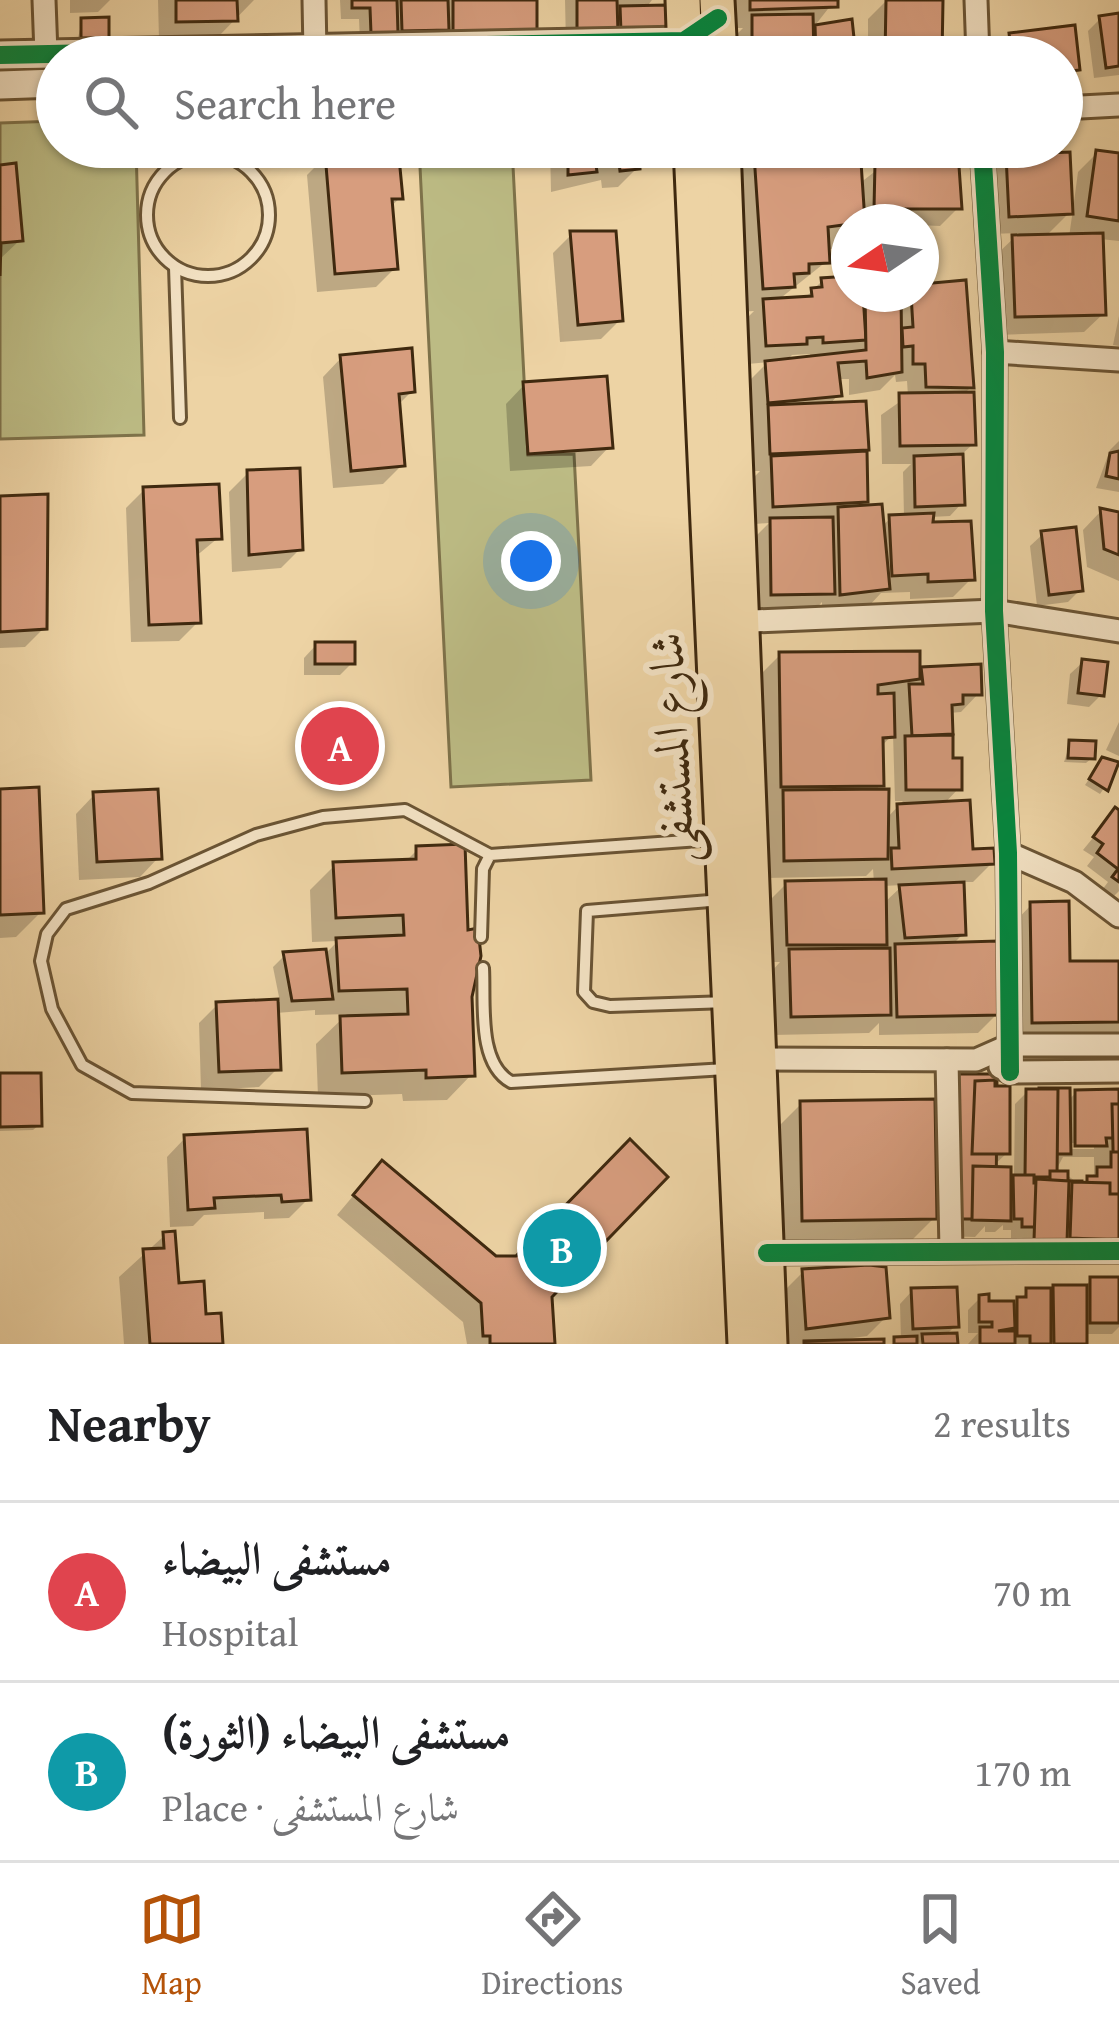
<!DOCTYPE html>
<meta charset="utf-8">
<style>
:root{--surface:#fff;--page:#f2f2f2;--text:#202124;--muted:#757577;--line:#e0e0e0;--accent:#b45309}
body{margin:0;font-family:"Gentium Book Plus",Amiri,serif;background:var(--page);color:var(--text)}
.compass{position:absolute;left:831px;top:204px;width:108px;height:108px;border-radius:50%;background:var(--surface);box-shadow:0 3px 9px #0004;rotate:257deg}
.you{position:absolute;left:531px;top:561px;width:42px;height:42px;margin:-30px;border:9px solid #fff;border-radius:50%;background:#1a73e8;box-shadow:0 0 0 18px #1a73e833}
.badge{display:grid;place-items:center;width:78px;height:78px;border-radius:50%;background:var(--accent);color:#fff;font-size:39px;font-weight:700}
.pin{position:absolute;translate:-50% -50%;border:6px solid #fff;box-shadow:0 3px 12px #0006}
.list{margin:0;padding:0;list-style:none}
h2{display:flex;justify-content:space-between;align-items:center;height:156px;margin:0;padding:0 48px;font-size:51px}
h2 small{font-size:39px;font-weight:400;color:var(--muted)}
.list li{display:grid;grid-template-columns:78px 1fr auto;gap:36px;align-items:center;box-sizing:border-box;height:180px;padding:0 48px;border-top:3px solid var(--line)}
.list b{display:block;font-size:45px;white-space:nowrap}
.list p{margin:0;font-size:39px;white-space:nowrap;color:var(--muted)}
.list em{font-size:39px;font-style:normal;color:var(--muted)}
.icon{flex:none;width:66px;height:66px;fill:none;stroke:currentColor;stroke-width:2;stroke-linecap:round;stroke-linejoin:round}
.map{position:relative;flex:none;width:1119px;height:1344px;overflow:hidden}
.search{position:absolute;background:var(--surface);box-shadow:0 3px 9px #0004;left:36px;right:36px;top:36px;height:132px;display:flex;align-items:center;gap:30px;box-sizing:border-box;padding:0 42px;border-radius:66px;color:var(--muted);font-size:45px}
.sheet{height:516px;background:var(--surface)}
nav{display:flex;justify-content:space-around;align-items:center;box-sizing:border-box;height:168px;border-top:3px solid var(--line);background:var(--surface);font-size:33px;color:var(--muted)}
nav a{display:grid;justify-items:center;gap:6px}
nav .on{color:var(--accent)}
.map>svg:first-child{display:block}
.green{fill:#bcbb84;stroke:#7e724a;stroke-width:3}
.shadow{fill:#0003;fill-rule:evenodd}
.building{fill:#d79d7e;stroke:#3f290f;stroke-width:3}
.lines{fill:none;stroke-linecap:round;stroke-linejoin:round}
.service-casing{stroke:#6a5434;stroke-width:16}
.minor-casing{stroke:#6a5434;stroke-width:27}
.tertiary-casing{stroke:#6a5434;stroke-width:33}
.primary-casing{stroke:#3f290f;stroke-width:39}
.service{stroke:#f3e2c4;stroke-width:10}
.minor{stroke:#f3e2c4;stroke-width:21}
.tertiary{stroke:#f3e2c4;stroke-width:27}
.primary{stroke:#edd3a4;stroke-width:33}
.cycleway-casing{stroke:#f3e2c4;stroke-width:26}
.cycleway{stroke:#00873e;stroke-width:18}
.labels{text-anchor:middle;stroke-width:12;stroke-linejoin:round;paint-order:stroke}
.street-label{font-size:48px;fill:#3f290f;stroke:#f3e2c4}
</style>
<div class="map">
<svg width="1119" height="1344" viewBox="0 0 1119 1344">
<rect width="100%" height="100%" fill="#edd3a4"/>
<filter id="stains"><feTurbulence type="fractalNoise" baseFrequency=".00167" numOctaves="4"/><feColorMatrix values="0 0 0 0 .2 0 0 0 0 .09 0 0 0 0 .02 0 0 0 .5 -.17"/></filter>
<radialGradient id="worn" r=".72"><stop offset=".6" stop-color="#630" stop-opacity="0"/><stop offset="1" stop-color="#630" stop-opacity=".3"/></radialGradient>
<g class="green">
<polygon points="57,121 57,147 136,147 144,435 0,439 0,123"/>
<polygon points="419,147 512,147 528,455 574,454 591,780 451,787"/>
</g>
<g class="shadow">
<polygon points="70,0 110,0 98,12 70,13"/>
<polygon points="158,0 254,0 216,39 159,40"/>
<polygon points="340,0 534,0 534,29 516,48 360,44 359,19 341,19"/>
<polygon points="565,0 652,0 645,9 665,30 566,45"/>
<polygon points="731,0 835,0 813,28 849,23 853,57 735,57 734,37 743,28 732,28"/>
<polygon points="887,0 939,57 868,57 868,19"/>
<polygon points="1119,16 1119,75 1094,78 1088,31 1100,19"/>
<polygon points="82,21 106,37 101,42 77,42"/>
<polygon points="1072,28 1077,69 1064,81 1062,57 1000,57 999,48 1011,35"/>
<polygon points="550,147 636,147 637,168 618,187 602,188 601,180 551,192"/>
<path d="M1097,153L1119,156V241L1100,239L1103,314L1084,332L997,335L994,257L1019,233L991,234L988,177L1007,158L1073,209L1078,172ZM1073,209L1069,237H1045Z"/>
<polygon points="326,156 400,198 389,208 395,268 376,287 317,292 307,175"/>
<path d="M755,157L860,183L891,159L959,207L940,226L849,222V237L837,249H826L827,261L777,301L804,299L823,280L849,279V294H898V302L906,294H921V287L971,387L963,395L973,444L960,456L962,503L950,516L931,517L930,525L971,579L953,597L910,599V592L881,593L868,607L822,613V602L813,612L754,613L752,540L769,523L755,524L753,478L760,471H752L747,383L768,362L748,364L745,320L754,311L739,312L730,182ZM868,302L867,333H863L861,303ZM810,354L811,359L785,362L792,355ZM895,375L896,382L907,381L908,396L881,415L882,464H911L903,472L904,517L891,518L880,528L858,508L865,501L863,404L829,405L838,395L837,379H849V395L880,390Z"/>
<polygon points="0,168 20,240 0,259"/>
<polygon points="572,234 620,320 601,339 560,342 553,253"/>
<polygon points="1119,316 1119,346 1113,345"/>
<polygon points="341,358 412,391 397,406 402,465 383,484 333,488 323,377"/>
<polygon points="524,385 609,447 591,466 510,471 506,404"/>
<polygon points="1119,441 1119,492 1096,488 1110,450"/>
<polygon points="248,473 300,549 281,568 232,572 229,492"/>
<polygon points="145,489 218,538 195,557 198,622 179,641 131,642 126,508"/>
<polygon points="0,499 44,628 25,647 0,648"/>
<polygon points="1101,511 1119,515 1119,581 1087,567 1083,530"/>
<polygon points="1043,534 1080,590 1068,602 1037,606 1030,546"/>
<polygon points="316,645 352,663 340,675 304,675 304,658"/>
<path d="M780,655L917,676L923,670L979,693L961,712L949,713L950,733L944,738L959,788L943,805L970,852L992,863L973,882H961L963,934L952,945L997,1014L978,1033L879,1035V1023L869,1033L773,1035L772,971L780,962H770L767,903L786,884L874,883L873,869L866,876L766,878L755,680ZM893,734L895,801H903L886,819L873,792L881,785L880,748ZM903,885L883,904V886Z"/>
<polygon points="1083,662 1101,695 1089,707 1067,704 1070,674"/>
<polygon points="1119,722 1119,756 1106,750"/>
<polygon points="1070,744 1092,758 1086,763 1064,762"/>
<polygon points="1102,760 1119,766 1100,794 1085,785"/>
<polygon points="0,792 41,912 16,937 0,938"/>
<polygon points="94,795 158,858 140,877 79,880 76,814"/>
<polygon points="1115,811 1119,891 1112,898 1102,890 1108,882 1087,866 1094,857 1083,850"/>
<polygon points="418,849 469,997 472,1074 447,1100 403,1101 402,1094 318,1097 316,1044 347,1014 315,1015 315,1010 276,1013 278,1068 259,1087 201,1090 199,1023 218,1004 280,1002 273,967 285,955 324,955 338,941 312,942 310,890 335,865 404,863"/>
<polygon points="1031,905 1067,964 1119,964 1119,1033 1113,1039 1014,1040 1013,924"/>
<polygon points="0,1076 39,1125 33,1130 0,1131"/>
<path d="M959,1077L1007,1153L991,1168L1014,1175L1015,1104L1027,1092L1067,1101L1076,1093L1119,1092V1257L1023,1252L1024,1238H1011V1230H1003V1225L995,1232H985V1226L975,1237L940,1236V1095ZM1060,1143H1094V1149H1060ZM1063,1157H1094V1174L1081,1186L1066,1174H1054ZM1031,1174H1046V1180L1031,1183Z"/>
<polygon points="801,1104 934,1218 909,1243 778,1245 776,1129"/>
<polygon points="185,1138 308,1199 289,1218 264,1219 264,1212 204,1215 193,1226 170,1227 167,1157"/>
<polygon points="364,1183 549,1296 552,1344 467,1344 463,1322 337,1215"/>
<polygon points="165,1235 176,1286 220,1344 124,1344 119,1277"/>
<polygon points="803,1272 886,1317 867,1336 845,1339 881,1344 788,1344 784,1291"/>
<polygon points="1091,1280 1119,1280 1119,1327 1112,1334 1084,1334 1084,1344 968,1344 978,1333 968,1333 968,1310 980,1298 986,1304 1015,1304 1028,1291 1048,1295 1054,1288 1083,1288"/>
<polygon points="912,1291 955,1326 945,1336 955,1344 891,1344 901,1340 900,1304"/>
</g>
<g class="building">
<polygon points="176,0 237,0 238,21 176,22"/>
<polygon points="352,0 397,0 398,33 371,33 370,8 352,8"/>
<polygon points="401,0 448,0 449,30 402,31"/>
<polygon points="453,0 537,0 537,30 453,32"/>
<polygon points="577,0 617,0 618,33 577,34"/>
<polygon points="750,0 838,0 838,7 750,10"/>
<polygon points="886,0 943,0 942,57 885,57"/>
<polygon points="667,5 668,31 621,32 620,6"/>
<polygon points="1119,13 1119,66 1106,68 1099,16"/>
<polygon points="813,14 814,57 752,57 752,15"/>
<polygon points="109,17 109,38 81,38 81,18"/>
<polygon points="852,19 856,57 816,57 815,25"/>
<polygon points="1075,25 1080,70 1062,72 1062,57 1012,57 1009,33"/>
<polygon points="398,147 403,199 392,199 398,269 335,274 325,153"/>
<polygon points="568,147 639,147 640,169 620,171 619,163 596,165 597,172 568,175"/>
<polygon points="860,147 865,222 828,227 830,263 809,264 809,273 794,274 795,287 763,289 754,154"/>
<polygon points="1096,150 1119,153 1119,221 1087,216"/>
<polygon points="958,152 962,209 874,209 875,163 890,162 890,156"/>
<polygon points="1070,152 1073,214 1009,217 1006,155"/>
<polygon points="16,163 23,241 1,243 0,276 0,165"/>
<polygon points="570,231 616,231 623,321 578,325"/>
<polygon points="1103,233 1106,315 1015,317 1012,235"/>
<polygon points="849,276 849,294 863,294 866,340 823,343 823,337 807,338 807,344 766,346 763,299 812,296 811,288 822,287 821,278"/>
<polygon points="966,280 974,388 926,387 925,364 913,364 913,346 903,347 902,328 913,327 911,294 921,294 921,284"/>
<polygon points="865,294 901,294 902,372 867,378 866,361 838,363 842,396 768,403 765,361 866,350"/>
<polygon points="412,348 415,392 399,394 405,466 351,471 340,355"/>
<polygon points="607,376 613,448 528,454 523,382"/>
<polygon points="974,392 976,445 900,446 899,393"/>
<polygon points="866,401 869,450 770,454 768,405"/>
<polygon points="867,451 868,502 773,507 771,456"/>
<polygon points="1119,451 1119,479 1106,476 1110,453"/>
<polygon points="963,454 965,505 915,507 914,456"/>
<polygon points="300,468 303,550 249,555 247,470"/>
<polygon points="219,484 222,539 197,540 201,623 149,625 143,487"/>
<polygon points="48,494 47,629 0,632 0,496"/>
<polygon points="882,504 890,589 840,595 838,507"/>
<polygon points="1100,508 1119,512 1119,555 1104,549"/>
<polygon points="934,513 933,522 971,521 975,580 928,582 928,574 892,576 889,515"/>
<polygon points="833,517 835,594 771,595 770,518"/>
<polygon points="1076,527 1083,591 1049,595 1041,531"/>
<rect x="315" y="642" width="40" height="22"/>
<polygon points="920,651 920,679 878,685 878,694 894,693 895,737 883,738 884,786 781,787 779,652"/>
<polygon points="1082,659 1108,662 1104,696 1078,693"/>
<polygon points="981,664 982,695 963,695 963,704 952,705 953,734 912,736 909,684 923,684 921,667"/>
<polygon points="953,735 953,758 962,758 962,790 906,790 905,736"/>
<polygon points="1069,740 1096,741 1095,759 1068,758"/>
<polygon points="1102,757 1119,762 1108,791 1089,779"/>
<polygon points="39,787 44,913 0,915 0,789"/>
<polygon points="158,789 162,859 97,862 93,792"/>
<polygon points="889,789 888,859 784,861 783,790"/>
<polygon points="970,800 973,849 994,848 995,864 892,869 891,848 899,848 897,804"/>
<polygon points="1115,807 1119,810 1119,882 1112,877 1118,869 1097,853 1103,844 1093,837"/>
<polygon points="465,844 468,930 478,928 481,956 472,997 475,1076 426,1078 426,1070 342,1073 340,1016 408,1014 407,989 339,991 336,938 404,935 403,915 336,918 333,862 416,859 416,846"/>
<polygon points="886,879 887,945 787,945 785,881"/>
<polygon points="964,882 966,935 905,938 899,885"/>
<polygon points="1069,901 1070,961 1119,961 1119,1022 1032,1023 1030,902"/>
<polygon points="998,941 1000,1015 897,1017 895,944"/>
<polygon points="890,948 891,1015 791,1017 789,949"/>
<polygon points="326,949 333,999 292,1001 283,952"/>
<polygon points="278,999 281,1070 219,1072 216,1002"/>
<polygon points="0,1073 41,1073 42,1126 0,1127"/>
<polygon points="958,1074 997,1074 996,1219 958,1219"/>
<polygon points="995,1080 995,1086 1010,1086 1010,1154 972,1154 975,1081"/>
<polygon points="1039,1088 1070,1088 1071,1154 1039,1154"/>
<polygon points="1026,1089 1058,1089 1057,1177 1025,1177"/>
<polygon points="1119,1089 1119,1138 1106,1138 1107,1146 1075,1146 1075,1090"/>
<polygon points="935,1099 937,1219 802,1221 800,1101"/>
<polygon points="1112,1104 1119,1104 1119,1192 1114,1192"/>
<polygon points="307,1129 311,1200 282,1202 281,1195 214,1198 215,1208 188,1210 184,1135"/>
<polygon points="630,1139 668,1177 552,1297 555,1344 490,1344 490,1336 483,1336 481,1303 353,1195 382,1160 496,1256 516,1256"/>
<polygon points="1111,1152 1119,1152 1119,1223 1098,1223 1097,1216 1087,1216 1087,1176 1097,1176 1097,1167 1111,1167"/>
<polygon points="973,1166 1011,1167 1011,1221 972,1220"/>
<polygon points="1050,1171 1068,1171 1068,1181 1082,1181 1083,1226 1050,1226 1049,1209 1065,1209 1065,1203 1050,1203"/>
<polygon points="1013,1175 1034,1175 1034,1183 1046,1183 1046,1227 1022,1227 1022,1219 1014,1219"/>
<polygon points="1036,1179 1069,1181 1067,1242 1034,1241"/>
<polygon points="1072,1182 1110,1183 1110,1194 1119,1194 1119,1240 1070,1238"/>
<polygon points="175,1231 179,1283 204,1281 206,1314 221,1313 223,1344 150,1344 143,1249 164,1248 163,1232"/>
<polygon points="869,1265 886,1267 890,1318 806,1329 802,1269"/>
<rect x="1090" y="1277" width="29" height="46"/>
<polygon points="1053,1285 1087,1285 1087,1344 1054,1344"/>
<polygon points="957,1287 959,1327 913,1329 911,1288"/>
<polygon points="1026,1288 1051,1288 1051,1344 1030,1344 1030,1336 1017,1336 1017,1297 1026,1297"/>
<polygon points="989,1294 989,1301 1014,1301 1015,1328 998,1331 1015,1331 1015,1344 980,1344 980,1327 992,1327 992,1322 979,1322 979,1295"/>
<polygon points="957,1333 958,1344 923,1344 922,1334"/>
<polygon points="917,1336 917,1344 894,1344 894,1337"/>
<polygon points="884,1339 884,1344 804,1344 804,1341"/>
</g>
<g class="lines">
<g class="service-casing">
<g id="service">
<circle cx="208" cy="215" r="61"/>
<polyline points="175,267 180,418"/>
<polyline points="722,900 587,911 584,992 593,1002 610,1006 728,1002"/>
<polyline points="481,937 483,869 490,855 714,839"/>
<path d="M483,968C485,1003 477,1063 511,1082L726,1069"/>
<polyline points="365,1101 132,1093 82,1065 52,1009 41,961 47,934 66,909 149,883 256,835 323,817 405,810 490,855"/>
</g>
</g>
<g class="minor-casing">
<g id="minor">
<polyline points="44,0 46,54"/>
<polyline points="314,0 315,52"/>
<polyline points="976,0 978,57"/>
<polyline points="1062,108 1119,105"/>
<polyline points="982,147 995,352 994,611 1008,853 1010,1072"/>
<polyline points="995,352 1119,360"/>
<polyline points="730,622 994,611 1119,631"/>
<polyline points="1008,853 1074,882 1119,916"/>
<polyline points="756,1059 976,1060 1010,1045 1119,1045"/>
<polyline points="947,1060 951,1250"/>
<polyline points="1000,1067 1010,1072 1119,1071"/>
<polyline points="767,1253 1119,1251"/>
</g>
</g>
<g class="tertiary-casing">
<g id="tertiary">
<polyline points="0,55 684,41 699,31"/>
<polyline points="0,85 57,83"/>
</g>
</g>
<g class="primary-casing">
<g id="primary">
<polyline points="683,0 685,57"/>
<polyline points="717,0 720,57"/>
<polyline points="691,147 745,1344"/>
<polyline points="723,147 770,1344"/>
</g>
</g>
<use href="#service" class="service"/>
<use href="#minor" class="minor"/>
<use href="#tertiary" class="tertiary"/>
<use href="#primary" class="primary"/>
<g class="cycleway-casing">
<g id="cycleway">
<polyline points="0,55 684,41 718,18"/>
<polyline points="982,147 995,352 994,611 1008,853 1010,1072"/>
<polyline points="767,1253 1119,1251"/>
</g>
</g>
<use href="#cycleway" class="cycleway"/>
</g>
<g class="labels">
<g class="street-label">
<text transform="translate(671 748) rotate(-93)" y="17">شارع المستشفى</text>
</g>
</g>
<rect width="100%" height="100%" filter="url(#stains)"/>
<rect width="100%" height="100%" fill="url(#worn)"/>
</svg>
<svg class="compass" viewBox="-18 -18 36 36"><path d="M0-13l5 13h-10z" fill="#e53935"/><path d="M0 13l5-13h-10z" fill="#757577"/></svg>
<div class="you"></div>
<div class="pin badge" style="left:340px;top:746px;background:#e0444e">A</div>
<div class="pin badge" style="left:562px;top:1248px;background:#0f9aa8">B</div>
<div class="search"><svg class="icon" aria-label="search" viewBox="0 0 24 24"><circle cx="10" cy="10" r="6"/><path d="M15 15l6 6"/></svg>Search here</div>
</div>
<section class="sheet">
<h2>Nearby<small>2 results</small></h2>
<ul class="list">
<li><span class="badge" style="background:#e0444e">A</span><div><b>مستشفى البيضاء</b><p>Hospital</p></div><em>70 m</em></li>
<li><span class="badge" style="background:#0f9aa8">B</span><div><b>مستشفى البيضاء (الثورة)</b><p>Place · شارع المستشفى</p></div><em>170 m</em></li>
</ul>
</section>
<nav>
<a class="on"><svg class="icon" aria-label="map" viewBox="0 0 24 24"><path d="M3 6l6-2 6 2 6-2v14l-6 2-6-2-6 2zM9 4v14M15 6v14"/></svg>Map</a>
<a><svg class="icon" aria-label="directions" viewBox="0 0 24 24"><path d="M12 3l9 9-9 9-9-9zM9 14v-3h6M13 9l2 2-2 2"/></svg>Directions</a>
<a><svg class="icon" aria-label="saved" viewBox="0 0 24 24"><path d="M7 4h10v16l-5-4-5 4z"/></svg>Saved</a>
</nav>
